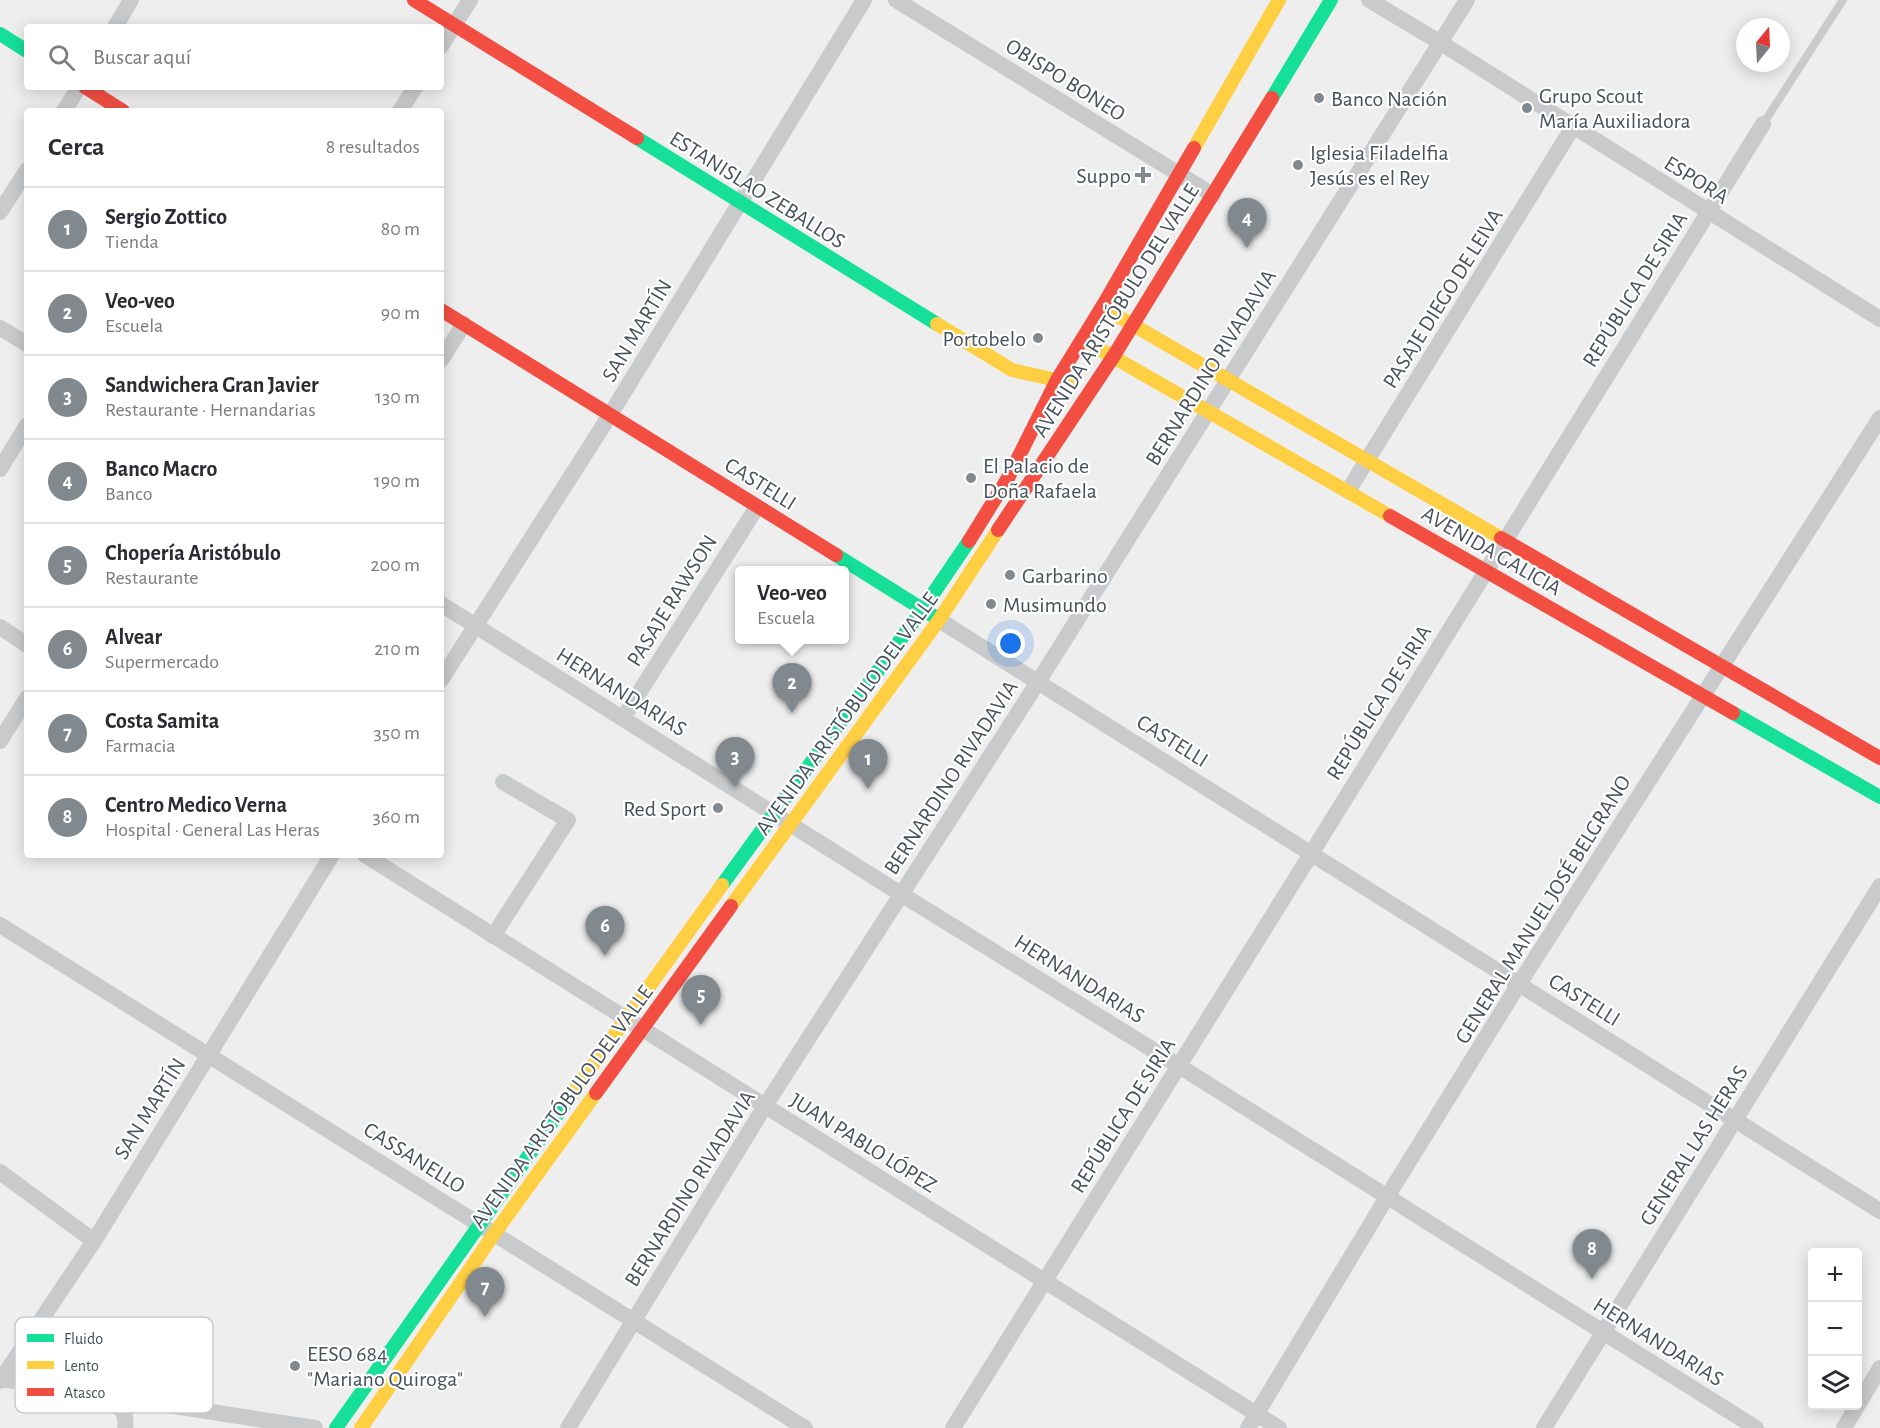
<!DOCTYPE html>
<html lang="es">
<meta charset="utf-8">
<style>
:root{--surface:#fff;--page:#f7f7f7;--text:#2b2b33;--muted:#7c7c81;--line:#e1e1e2;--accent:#81898e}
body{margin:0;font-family:"Alegreya Sans",sans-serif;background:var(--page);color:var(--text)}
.controls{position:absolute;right:18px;bottom:18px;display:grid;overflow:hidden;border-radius:6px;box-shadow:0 3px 15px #0003}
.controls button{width:54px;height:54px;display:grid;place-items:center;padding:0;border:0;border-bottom:2px solid var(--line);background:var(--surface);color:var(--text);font:30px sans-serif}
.compass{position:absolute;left:1736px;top:18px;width:54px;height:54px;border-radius:50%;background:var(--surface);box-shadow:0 3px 15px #0003;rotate:18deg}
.you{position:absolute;left:1011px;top:644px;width:21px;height:21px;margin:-15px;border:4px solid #fff;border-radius:50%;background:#1a73e8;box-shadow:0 0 0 9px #1a73e833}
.badge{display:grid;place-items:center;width:39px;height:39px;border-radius:50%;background:var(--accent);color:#fff;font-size:20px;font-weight:700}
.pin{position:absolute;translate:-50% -50px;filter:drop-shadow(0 2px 3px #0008)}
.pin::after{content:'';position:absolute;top:32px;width:21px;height:18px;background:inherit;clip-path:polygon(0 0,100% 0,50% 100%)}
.popup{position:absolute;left:735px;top:566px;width:114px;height:78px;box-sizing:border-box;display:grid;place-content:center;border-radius:6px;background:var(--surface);filter:drop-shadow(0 2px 4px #0005);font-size:20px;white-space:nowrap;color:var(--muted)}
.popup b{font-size:22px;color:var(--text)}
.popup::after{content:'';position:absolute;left:50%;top:100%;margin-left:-12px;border:12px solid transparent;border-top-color:var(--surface)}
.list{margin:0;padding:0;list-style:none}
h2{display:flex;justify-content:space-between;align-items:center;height:78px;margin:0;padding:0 24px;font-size:26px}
h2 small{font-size:20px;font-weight:400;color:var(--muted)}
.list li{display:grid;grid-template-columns:39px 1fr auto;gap:18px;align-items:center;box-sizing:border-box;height:84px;padding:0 24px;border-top:2px solid var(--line)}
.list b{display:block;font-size:22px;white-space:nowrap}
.list p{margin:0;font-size:20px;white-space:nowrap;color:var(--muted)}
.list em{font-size:20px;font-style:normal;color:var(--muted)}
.icon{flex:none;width:33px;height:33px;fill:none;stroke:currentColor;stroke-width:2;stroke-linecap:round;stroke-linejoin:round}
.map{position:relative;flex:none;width:1880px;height:1428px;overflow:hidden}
.search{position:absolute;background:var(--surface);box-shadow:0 3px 15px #0003;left:24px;top:24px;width:420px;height:66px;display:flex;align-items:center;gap:15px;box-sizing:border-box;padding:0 21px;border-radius:6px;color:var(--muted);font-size:22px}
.panel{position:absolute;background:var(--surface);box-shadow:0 3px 15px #0003;left:24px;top:108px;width:420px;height:750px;border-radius:6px}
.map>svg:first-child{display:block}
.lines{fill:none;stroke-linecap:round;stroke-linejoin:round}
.lane{stroke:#c8cacc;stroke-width:8}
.street{stroke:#c8cacc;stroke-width:16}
.fast{stroke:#16e098;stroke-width:14}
.slow{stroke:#ffcf43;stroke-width:14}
.jam{stroke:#f24e42;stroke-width:14}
.poi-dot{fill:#81898e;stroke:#fff;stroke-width:2}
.labels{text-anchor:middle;stroke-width:4.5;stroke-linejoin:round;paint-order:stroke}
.street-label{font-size:22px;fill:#46525a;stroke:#fff}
.poi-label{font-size:22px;fill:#46525a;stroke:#fff;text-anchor:start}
.key{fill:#fff;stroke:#c8cbce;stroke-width:1.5}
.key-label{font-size:16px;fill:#46525a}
</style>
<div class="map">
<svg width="1880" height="1428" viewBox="0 0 1880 1428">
<rect width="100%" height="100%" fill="#efeeee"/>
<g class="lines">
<polyline class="lane" points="1763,124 1843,0"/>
<g class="street">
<polyline points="896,0 1213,195"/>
<polyline points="1369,0 1441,43 1880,319"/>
<polyline points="115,27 131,0"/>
<polyline points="441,46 470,0"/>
<polyline points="64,111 79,87"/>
<polyline points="400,111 415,87"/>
<polyline points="0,212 27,170"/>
<polyline points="0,328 27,344"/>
<polyline points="441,360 464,324"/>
<polyline points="0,469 27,425"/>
<polyline points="1348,491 1573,127"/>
<polyline points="441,604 901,894 1179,1066 1756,1428"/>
<polyline points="939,620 1880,1211"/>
<polyline points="0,627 27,645"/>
<polyline points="441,680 610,415 864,0"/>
<polyline points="623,718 757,507"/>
<polyline points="0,741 27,698"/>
<polyline points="365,855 1279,1428"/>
<polyline points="0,925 805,1428"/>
<polyline points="493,936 568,820 503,782"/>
<polyline points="0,1172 94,1241"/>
<polyline points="0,1379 315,1428"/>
<polyline points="0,1381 94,1241 332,855"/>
<path d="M109,1396C119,1406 128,1413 125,1428"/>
<polyline points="568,1428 765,1106 1038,682 1467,0"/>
<polyline points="953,1428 1311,854 1763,124"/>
<polyline points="1248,1428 1387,1197 1519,984 1880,418"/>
<polyline points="1544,1428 1880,886"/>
<polyline points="1844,1428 1880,1368"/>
</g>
<g class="fast">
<polyline points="0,34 27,51"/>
<polyline points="1272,98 1331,0"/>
<polyline points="637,138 937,324"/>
<polyline points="836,555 935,617"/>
<polyline points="1733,713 1880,797"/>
<polyline points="722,885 922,610 969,541"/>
<polyline points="336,1428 567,1101"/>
</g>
<g class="slow">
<polyline points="1194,148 1279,0"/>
<polyline points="1102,307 1501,538"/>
<polyline points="937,324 1012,370 1056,380 1070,385"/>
<polyline points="1082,339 1390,516"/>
<polyline points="731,906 939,620 998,530"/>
<polyline points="567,1101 722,885"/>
<polyline points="361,1428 494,1234 596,1093"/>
</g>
<g class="jam">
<polyline points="414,0 637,138"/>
<polyline points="85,87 123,111"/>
<polyline points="441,310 836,555"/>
<polyline points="1390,516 1733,713"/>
<polyline points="998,530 1113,357 1272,98"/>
<polyline points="1501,538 1880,758"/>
<polyline points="969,541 1008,478 1057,380 1102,307 1194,148"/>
<polyline points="596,1093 731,906"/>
</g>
</g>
<g class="poi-dot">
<circle cx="1319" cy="98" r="6"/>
<circle cx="1527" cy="108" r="6"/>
<circle cx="1298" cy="165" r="6"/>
<path d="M1140 166h6v6h6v6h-6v6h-6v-6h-6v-6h6z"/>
<circle cx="1038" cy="338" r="6"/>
<circle cx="971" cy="478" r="6"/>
<circle cx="1010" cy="575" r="6"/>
<circle cx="991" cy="604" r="6"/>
<circle cx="718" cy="808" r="6"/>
<circle cx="295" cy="1366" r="6"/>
</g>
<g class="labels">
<g class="street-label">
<text transform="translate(1066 79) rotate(32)" y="8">OBISPO BONEO</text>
<text transform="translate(1697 179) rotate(32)" y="8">ESPORA</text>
<text transform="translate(758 189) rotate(32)" y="8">ESTANISLAO ZEBALLOS</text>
<text transform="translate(1634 289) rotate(-58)" y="8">REPÚBLICA DE SIRIA</text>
<text transform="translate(1442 298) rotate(-58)" y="8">PASAJE DIEGO DE LEIVA</text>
<text transform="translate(1115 310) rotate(-58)" y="8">AVENIDA ARISTÓBULO DEL VALLE</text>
<text transform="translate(636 330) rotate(-59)" y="8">SAN MARTÍN</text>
<text transform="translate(1210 367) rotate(-58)" y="8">BERNARDINO RIVADAVIA</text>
<text transform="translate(761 483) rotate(32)" y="8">CASTELLI</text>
<text transform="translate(1492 550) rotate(30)" y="8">AVENIDA GALICIA</text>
<text transform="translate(671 600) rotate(-58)" y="8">PASAJE RAWSON</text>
<text transform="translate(622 691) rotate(32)" y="8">HERNANDARIAS</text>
<text transform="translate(1378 702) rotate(-58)" y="8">REPÚBLICA DE SIRIA</text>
<text transform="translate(846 713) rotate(-54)" y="8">AVENIDA ARISTÓBULO DEL VALLE</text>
<text transform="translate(1173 740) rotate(32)" y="8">CASTELLI</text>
<text transform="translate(950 777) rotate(-57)" y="8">BERNARDINO RIVADAVIA</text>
<text transform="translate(1542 909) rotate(-58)" y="8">GENERAL MANUEL JOSÉ BELGRANO</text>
<text transform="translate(1080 978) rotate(32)" y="8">HERNANDARIAS</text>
<text transform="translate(1585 999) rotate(32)" y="8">CASTELLI</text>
<text transform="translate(561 1106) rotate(-54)" y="8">AVENIDA ARISTÓBULO DEL VALLE</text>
<text transform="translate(149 1108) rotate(-58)" y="8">SAN MARTÍN</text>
<text transform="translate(1122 1115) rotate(-58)" y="8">REPÚBLICA DE SIRIA</text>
<text transform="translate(864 1142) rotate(32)" y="8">JUAN PABLO LÓPEZ</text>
<text transform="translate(1693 1145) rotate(-58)" y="8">GENERAL LAS HERAS</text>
<text transform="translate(415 1157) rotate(32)" y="8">CASSANELLO</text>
<text transform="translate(689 1188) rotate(-58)" y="8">BERNARDINO RIVADAVIA</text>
<text transform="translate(1659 1341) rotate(32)" y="8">HERNANDARIAS</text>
</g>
<g class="poi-label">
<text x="1539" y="103">Grupo Scout<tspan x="1539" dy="25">María Auxiliadora</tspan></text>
<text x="1331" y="106">Banco Nación</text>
<text x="1310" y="160">Iglesia Filadelfia<tspan x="1310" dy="25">Jesús es el Rey</tspan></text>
<text x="1131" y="183" text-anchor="end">Suppo</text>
<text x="1026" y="346" text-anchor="end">Portobelo</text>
<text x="983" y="473">El Palacio de<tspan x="983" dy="25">Doña Rafaela</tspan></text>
<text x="1022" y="583">Garbarino</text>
<text x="1003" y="612">Musimundo</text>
<text x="706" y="816" text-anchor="end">Red Sport</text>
<text x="307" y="1361">EESO 684<tspan x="307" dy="25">"Mariano Quiroga"</tspan></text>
</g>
</g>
<rect x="15" y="1317" width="198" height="96" rx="9" class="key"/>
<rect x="27" y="1334" width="27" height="8" fill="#16e098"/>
<rect x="27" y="1361" width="27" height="8" fill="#ffcf43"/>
<rect x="27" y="1388" width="27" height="8" fill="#f24e42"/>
<g class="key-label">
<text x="64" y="1344">Fluido</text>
<text x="64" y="1371">Lento</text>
<text x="64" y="1398">Atasco</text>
</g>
</svg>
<div class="controls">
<button>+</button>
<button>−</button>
<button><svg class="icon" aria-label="layers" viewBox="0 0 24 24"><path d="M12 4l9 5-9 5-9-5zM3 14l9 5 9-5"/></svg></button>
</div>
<svg class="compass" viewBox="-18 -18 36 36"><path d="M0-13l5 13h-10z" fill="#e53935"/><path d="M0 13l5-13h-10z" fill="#7c7c81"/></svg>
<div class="you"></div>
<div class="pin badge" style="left:868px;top:789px">1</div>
<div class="pin badge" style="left:792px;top:713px">2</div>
<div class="popup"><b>Veo-veo</b>Escuela</div>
<div class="pin badge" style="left:735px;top:787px">3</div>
<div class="pin badge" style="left:1247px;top:248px">4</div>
<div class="pin badge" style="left:701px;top:1025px">5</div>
<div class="pin badge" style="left:605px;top:956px">6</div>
<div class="pin badge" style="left:485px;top:1317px">7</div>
<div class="pin badge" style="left:1592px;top:1279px">8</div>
<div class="search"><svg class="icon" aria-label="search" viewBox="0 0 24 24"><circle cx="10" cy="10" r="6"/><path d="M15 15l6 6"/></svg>Buscar aquí</div>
<section class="panel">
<h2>Cerca<small>8 resultados</small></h2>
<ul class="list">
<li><span class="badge">1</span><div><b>Sergio Zottico</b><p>Tienda</p></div><em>80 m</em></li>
<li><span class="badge">2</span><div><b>Veo-veo</b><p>Escuela</p></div><em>90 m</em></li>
<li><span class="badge">3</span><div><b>Sandwichera Gran Javier</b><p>Restaurante · Hernandarias</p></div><em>130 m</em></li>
<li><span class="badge">4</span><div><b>Banco Macro</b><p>Banco</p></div><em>190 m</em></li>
<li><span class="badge">5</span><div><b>Chopería Aristóbulo</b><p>Restaurante</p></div><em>200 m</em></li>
<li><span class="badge">6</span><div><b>Alvear</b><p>Supermercado</p></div><em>210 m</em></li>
<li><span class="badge">7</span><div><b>Costa Samita</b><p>Farmacia</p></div><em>350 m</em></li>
<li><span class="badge">8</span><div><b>Centro Medico Verna</b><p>Hospital · General Las Heras</p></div><em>360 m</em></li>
</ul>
</section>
</div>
